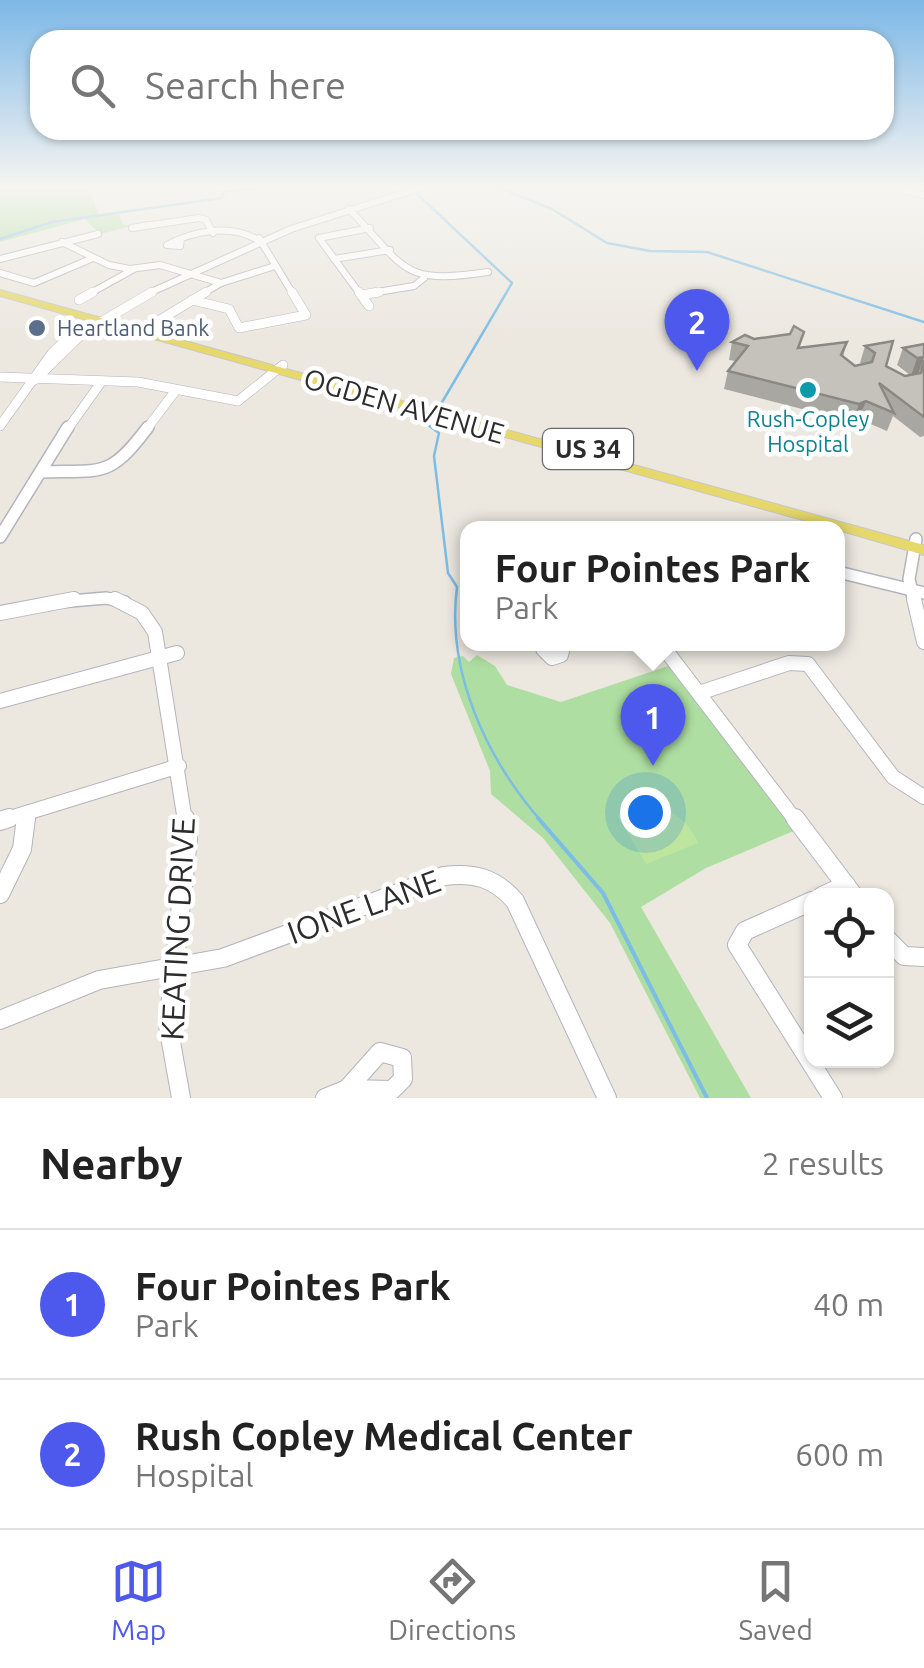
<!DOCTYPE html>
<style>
:root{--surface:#fff;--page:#f2f2f2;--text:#222;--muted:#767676;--line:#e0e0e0;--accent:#4d58ec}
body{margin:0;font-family:Ubuntu,sans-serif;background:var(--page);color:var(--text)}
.controls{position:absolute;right:30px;bottom:30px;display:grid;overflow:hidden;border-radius:20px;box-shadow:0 2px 8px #0004}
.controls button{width:90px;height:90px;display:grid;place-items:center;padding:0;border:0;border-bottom:2px solid var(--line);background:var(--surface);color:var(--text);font:50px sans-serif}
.you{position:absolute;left:645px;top:812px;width:35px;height:35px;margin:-25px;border:8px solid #fff;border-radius:50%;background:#1a73e8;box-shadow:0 0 0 15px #1a73e833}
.badge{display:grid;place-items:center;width:65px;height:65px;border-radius:50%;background:var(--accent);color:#fff;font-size:32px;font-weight:700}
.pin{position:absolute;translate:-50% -82px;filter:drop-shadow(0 2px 5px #0008)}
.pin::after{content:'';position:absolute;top:52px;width:35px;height:30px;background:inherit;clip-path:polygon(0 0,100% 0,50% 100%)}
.popup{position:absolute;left:460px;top:521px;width:385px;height:130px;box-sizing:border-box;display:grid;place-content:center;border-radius:20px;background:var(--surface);filter:drop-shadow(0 2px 8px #0005);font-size:32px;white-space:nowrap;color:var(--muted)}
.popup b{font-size:38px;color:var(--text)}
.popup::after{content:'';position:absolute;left:50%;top:100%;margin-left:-20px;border:20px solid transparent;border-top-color:var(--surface)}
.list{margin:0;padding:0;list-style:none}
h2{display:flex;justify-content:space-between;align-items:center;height:130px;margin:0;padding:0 40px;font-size:42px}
h2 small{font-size:32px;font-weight:400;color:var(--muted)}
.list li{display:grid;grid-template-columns:65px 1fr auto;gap:30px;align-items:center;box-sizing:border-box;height:150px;padding:0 40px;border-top:2px solid var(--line)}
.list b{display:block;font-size:38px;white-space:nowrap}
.list p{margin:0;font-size:32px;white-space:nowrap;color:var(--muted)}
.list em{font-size:32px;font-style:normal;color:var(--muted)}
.icon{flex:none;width:55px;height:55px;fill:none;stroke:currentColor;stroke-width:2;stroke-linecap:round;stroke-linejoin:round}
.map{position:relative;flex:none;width:924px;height:1098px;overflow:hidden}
.search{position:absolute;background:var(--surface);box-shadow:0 2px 8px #0004;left:30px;right:30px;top:30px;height:110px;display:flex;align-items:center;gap:25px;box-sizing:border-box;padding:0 35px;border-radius:30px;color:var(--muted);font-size:38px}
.sheet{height:430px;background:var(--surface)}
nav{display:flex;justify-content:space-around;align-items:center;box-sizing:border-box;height:140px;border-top:2px solid var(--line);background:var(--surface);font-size:28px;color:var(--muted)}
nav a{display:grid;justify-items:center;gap:5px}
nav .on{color:var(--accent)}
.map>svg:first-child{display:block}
.green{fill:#aedea1}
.pitch{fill:#bee59e}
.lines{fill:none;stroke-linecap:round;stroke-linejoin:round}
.stream-far1{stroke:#7cbde5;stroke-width:2.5}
.stream{stroke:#7cbde5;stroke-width:4}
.minor-far4-casing{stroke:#b3b4be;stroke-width:8}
.minor-far3-casing{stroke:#b3b4be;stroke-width:10}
.minor-far2-casing{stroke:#b3b4be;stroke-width:14}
.minor-far1-casing{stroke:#b3b4be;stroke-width:16}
.minor-casing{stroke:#b3b4be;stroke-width:20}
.major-casing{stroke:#c8c8c8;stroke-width:2}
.minor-far4{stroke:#fff;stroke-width:6}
.minor-far3{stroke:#fff;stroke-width:9}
.minor-far2{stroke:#fff;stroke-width:11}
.minor-far1{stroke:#fff;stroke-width:14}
.minor{stroke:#fff;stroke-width:18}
.major{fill:#e6d86b;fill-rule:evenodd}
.wall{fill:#a9a7a1}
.shaded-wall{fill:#8a8883}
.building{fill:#c5c2bb;stroke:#8a8883;stroke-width:2.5}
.service-dot{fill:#5c6f8a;stroke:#fff;stroke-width:4}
.culture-dot{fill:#0f9aa8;stroke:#fff;stroke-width:4}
.labels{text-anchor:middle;stroke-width:9;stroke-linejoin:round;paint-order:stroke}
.far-service-label{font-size:22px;fill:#4e5e75;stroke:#fff;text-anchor:start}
.far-culture-label{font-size:22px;fill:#0d838f;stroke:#fff}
.shield{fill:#fff;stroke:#6b6b6b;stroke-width:2.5}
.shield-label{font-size:25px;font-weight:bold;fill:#2c2c2c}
.street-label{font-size:28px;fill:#2c2c2c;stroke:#fff}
.near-street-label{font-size:32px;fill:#2c2c2c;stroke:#fff}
</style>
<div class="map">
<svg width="924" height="1098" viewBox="0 0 924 1098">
<rect width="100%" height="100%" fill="#ece8e0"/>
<g class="green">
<polygon points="0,187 87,187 100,216 119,214 122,224 132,226 100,234 85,219 0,242"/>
<polygon points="477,655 495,666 507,685 561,702 671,665 796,830 706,868 641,907 751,1098 700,1098 610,923 543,838 491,794 490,771 451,674 454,658 463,656 469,662"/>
</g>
<path class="pitch" d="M642,804C669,807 687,818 698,843L646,864L617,815Z"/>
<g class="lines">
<g class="stream-far1">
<polyline points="497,187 552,209 607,243 650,251 707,252 924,322"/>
<polyline points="415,192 512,283 441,404"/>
<polyline points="0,239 52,222 222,198 223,192 264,187"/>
<path d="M430,417L428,425L439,433L434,456L448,573L457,587C446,671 486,758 541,821"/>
</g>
<polyline class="stream" points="538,818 603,893 707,1098"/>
<g class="minor-far4-casing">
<g id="minor-far4">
<polyline points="894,187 924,195"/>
<path d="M349,209C407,269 400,285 488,272"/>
<polyline points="149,225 132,228 199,218 206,220 213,233"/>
<polyline points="259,238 293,294"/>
<path d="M181,239L180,246L167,245C193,231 229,224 256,239"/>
<polyline points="62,242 109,265 130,269 160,265 221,283"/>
<polyline points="0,259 98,234"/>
<polyline points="334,259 390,250"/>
<polyline points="0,273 34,283 93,258"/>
<polyline points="89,294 134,269"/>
<polyline points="147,294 291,229 423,187"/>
<polyline points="202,294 221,283 275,266"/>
<polyline points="360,294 319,238 370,228"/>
<polyline points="365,294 414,286 424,278"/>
</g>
</g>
<g class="minor-far3-casing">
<g id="minor-far3">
<polyline points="359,292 369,306"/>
<polyline points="361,295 379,292"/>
<polyline points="79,300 93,292"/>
<polyline points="192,300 229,309 239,328 306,315 292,292"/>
<polyline points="158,321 206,292"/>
<polyline points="0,377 138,382 238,401 283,365"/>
<polyline points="35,380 84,332 152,292"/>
<polyline points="0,426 52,353 72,334"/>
<polyline points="67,430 102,381"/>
<polyline points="146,430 176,390"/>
</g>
</g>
<g class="minor-far2-casing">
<g id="minor-far2">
<path d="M41,472C103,470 109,479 148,427"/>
<polyline points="0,537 68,427"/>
<polyline points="838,572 924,593"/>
<polyline points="59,602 106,598 125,602"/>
<polyline points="914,602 909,579 916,539"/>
</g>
</g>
<g class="minor-far1-casing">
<g id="minor-far1">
<polyline points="115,599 142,613 155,632 185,821"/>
<polyline points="914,599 924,642"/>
<polyline points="0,613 74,599"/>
<polyline points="551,644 543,649 552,658 561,655 564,644"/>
<polyline points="661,644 796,821"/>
<polyline points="699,693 789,663 808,664 893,777 924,797"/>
<polyline points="0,701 177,653"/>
<polyline points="0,821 179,766"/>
<polyline points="26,821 27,813"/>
</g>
</g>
<g class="minor-casing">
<g id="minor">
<polyline points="795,818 854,896"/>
<polyline points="0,821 9,818"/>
<polyline points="0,894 22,849 26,818"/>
<polyline points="822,896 846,885"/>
<polyline points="812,901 745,931 737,945 833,1098"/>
<polyline points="886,938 904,956 924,957"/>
<path d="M0,1020L99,980L223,958L444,876C474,872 495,878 515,901L607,1098"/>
<polygon points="380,1052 402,1058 403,1079 392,1090 347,1089"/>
<polyline points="181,1098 168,1025 188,839 185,818"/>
<polyline points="325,1098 347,1089"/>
</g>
</g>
<g class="major-casing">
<polygon id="major" points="0,290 924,545 924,555 838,530 838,528 831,528 0,296"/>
</g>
<use href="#minor-far4" class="minor-far4"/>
<use href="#minor-far3" class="minor-far3"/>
<use href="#minor-far2" class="minor-far2"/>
<use href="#minor-far1" class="minor-far1"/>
<use href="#minor" class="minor"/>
<use href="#major" class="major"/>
</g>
<polygon class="wall" points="754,339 800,348 847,342 843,357 855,366 862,364 860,363 865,346 893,341 886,366 905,376 910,375 897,365 903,348 924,344 924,436 920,437 893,416 887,431 859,419 853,422 724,389 728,371 736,361 729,360 732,342"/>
<g class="shaded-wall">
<polygon points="924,357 918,374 911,376 917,358"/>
<polygon points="866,401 859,419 853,422 859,404"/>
</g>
<g class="building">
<polygon points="794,326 804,332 798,348 847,342 841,355 855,366 872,362 875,353 865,346 893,341 886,366 905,376 921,373 924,360 924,417 879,383 894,413 866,401 859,404 728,371 748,346 732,342 745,335 754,339 790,334"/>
<polygon points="924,344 924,357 917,358 903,348"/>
</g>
<linearGradient id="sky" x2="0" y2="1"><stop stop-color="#7db8e7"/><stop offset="0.55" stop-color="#f6f5f1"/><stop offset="1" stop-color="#f6f5f1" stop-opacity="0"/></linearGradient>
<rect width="924" height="340" fill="url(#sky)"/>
<circle class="service-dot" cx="37" cy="328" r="10"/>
<circle class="culture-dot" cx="808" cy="390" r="10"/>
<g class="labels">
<g class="far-service-label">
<text x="57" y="336">Heartland Bank</text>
</g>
<g class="far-culture-label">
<text x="808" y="427">Rush-Copley<tspan x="808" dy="25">Hospital</tspan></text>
</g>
<rect class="shield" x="543" y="429" width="90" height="40" rx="8"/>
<g class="shield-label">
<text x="588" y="458">US 34</text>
</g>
<g class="street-label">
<text transform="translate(404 406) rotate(16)" y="10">OGDEN AVENUE</text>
</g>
<g class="near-street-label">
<text transform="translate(364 907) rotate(-20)" y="11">IONE LANE</text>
<text transform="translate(178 929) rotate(-87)" y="11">KEATING DRIVE</text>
</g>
</g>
</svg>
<div class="controls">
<button><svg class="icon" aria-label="locate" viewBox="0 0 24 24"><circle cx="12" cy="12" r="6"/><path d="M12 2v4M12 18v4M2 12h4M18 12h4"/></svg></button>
<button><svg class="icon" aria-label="layers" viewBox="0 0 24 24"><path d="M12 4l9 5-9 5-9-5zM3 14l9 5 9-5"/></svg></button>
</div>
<div class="you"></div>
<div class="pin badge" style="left:653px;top:766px">1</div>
<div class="popup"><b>Four Pointes Park</b>Park</div>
<div class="pin badge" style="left:697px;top:371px">2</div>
<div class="search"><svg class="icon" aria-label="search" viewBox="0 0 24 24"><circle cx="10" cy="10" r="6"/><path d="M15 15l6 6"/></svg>Search here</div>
</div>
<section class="sheet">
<h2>Nearby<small>2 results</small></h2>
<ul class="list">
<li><span class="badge">1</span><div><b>Four Pointes Park</b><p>Park</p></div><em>40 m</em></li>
<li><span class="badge">2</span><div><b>Rush Copley Medical Center</b><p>Hospital</p></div><em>600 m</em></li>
</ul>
</section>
<nav>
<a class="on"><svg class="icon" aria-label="map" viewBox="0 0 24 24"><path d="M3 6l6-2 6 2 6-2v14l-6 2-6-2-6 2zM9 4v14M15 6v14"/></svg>Map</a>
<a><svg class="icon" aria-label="directions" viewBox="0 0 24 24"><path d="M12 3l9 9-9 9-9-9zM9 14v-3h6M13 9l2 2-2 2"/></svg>Directions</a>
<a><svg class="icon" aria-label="saved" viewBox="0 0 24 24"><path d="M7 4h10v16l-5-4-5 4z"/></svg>Saved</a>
</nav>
